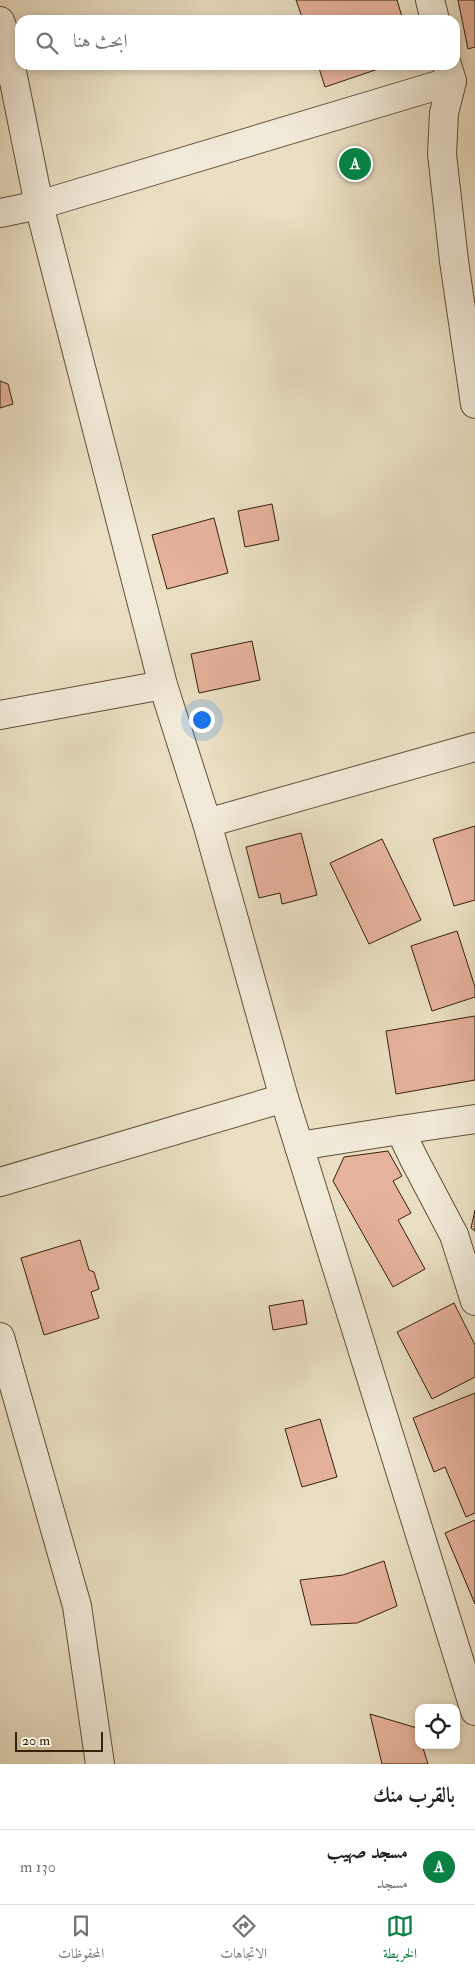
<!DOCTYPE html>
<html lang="ar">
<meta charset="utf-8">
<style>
:root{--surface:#fff;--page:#f6f6f6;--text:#202124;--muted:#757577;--line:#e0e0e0;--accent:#0b8043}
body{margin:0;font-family:"IM FELL Double Pica",Amiri,serif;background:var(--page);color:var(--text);direction:rtl}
.controls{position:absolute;right:15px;bottom:15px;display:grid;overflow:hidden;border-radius:10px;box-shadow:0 2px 8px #0003}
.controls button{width:45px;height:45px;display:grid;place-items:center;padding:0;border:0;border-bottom:1px solid var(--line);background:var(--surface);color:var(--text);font:25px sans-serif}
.scale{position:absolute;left:15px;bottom:12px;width:88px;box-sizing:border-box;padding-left:5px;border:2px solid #352208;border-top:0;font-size:14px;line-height:18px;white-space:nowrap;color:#352208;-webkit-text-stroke:4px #f1ead8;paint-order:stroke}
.you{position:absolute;left:201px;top:719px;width:18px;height:18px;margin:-12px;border:4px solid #fff;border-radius:50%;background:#1a73e8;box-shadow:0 0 0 8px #1a73e833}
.badge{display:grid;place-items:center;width:32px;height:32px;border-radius:50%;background:var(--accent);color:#fff;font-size:16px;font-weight:700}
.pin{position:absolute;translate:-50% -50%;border:2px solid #fff;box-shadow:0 1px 5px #0006}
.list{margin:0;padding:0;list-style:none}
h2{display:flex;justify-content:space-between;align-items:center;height:65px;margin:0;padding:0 20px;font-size:21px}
h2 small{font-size:16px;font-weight:400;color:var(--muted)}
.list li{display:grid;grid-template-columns:32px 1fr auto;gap:15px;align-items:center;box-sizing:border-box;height:75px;padding:0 20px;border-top:1px solid var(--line)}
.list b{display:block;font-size:19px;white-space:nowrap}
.list p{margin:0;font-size:16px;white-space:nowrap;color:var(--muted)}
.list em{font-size:16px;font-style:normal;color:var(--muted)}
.icon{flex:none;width:28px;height:28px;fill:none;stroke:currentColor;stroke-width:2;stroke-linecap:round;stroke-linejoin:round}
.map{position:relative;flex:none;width:475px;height:1764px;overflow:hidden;direction:ltr}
.search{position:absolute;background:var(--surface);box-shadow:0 2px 8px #0003;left:15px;right:15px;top:15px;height:55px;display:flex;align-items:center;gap:12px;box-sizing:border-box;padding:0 18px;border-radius:15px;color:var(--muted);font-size:19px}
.sheet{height:140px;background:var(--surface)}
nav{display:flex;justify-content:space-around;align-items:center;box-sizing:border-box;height:70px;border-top:1px solid var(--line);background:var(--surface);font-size:14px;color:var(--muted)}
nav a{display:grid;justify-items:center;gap:2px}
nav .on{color:var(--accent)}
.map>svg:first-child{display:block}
.building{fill:#e6b29c;stroke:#352208}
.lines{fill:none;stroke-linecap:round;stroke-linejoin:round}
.minor-casing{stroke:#625137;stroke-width:30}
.minor{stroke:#f1ead8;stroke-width:28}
</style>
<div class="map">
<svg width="475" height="1764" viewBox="0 0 475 1764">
<rect width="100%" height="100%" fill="#eadfc3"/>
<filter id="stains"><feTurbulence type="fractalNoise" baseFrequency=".004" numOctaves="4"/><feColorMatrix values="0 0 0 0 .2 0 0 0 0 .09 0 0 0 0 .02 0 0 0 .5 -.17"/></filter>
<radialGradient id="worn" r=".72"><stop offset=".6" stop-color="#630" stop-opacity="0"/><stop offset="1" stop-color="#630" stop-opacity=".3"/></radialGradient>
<g class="building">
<polygon points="296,0 397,0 403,20 303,20"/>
<polygon points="458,0 475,0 475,47 468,49"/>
<polygon points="318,65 390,65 325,87"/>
<polygon points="0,381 8,384 13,404 0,408"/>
<polygon points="272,504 279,540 245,547 238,511"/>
<polygon points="214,518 228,573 167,589 152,535"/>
<polygon points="252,641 260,680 199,693 191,654"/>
<polygon points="475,826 475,900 454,906 433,839"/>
<polygon points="301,833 317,895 282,904 280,893 259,898 246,847"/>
<polygon points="382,839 421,920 369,944 330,863"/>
<polygon points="457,931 475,987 475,997 432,1011 411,946"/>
<polygon points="475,1016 475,1080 396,1094 386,1031"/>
<polygon points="388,1151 402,1176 393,1181 411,1213 398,1220 425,1269 393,1287 333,1181 344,1157"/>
<polygon points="475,1210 475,1231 471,1228"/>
<polygon points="80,1240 89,1270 94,1272 99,1289 91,1292 99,1318 44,1335 21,1258"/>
<polygon points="303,1300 307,1324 273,1330 269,1306"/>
<polygon points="454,1303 475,1345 475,1377 432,1399 397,1332"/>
<polygon points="475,1393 475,1513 466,1517 445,1467 434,1472 413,1418"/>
<polygon points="320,1419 337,1477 302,1487 285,1429"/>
<polygon points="475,1520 475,1604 445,1533"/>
<polygon points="384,1561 397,1606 357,1623 311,1625 300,1580 343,1575"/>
<polygon points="370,1714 417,1728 419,1745 422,1745 428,1764 382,1764"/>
</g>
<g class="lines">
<g class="minor-casing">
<g id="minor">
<polyline points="430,0 435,20"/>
<polyline points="0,21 4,32 39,205 163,685 207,823 284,1098 475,1711"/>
<polyline points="452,81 444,113 442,154 454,261 475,404"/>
<polyline points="0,213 39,205 452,81 447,65"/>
<polyline points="0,715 163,685"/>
<polyline points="207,823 475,747"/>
<polyline points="400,1130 475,1119"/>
<polyline points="299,1146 400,1130 414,1159 454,1235 475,1301"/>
<polyline points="0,1182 284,1098"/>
<polyline points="0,1337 77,1606 100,1764"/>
</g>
</g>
<use href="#minor" class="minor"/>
</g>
<rect width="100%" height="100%" filter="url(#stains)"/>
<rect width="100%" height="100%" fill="url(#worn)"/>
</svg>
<div class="controls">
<button><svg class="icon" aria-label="locate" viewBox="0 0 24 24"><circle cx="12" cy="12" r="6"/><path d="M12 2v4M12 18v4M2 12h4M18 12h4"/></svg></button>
</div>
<div class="scale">20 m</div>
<div class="you"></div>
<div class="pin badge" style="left:355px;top:164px">A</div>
<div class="search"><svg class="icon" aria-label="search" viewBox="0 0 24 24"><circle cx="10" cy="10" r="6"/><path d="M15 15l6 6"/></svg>ابحث هنا</div>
</div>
<section class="sheet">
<h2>بالقرب منك<small></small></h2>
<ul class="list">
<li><span class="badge">A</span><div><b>مسجد صهيب</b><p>مسجد</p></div><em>130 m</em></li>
</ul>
</section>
<nav>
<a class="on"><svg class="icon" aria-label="map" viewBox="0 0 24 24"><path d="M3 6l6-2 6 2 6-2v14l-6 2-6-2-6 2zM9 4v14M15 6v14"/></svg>الخريطة</a>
<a><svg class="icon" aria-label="directions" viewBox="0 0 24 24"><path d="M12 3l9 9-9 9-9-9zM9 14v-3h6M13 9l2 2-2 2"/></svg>الاتجاهات</a>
<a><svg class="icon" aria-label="saved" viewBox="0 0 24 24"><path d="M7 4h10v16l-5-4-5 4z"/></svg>المحفوظات</a>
</nav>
